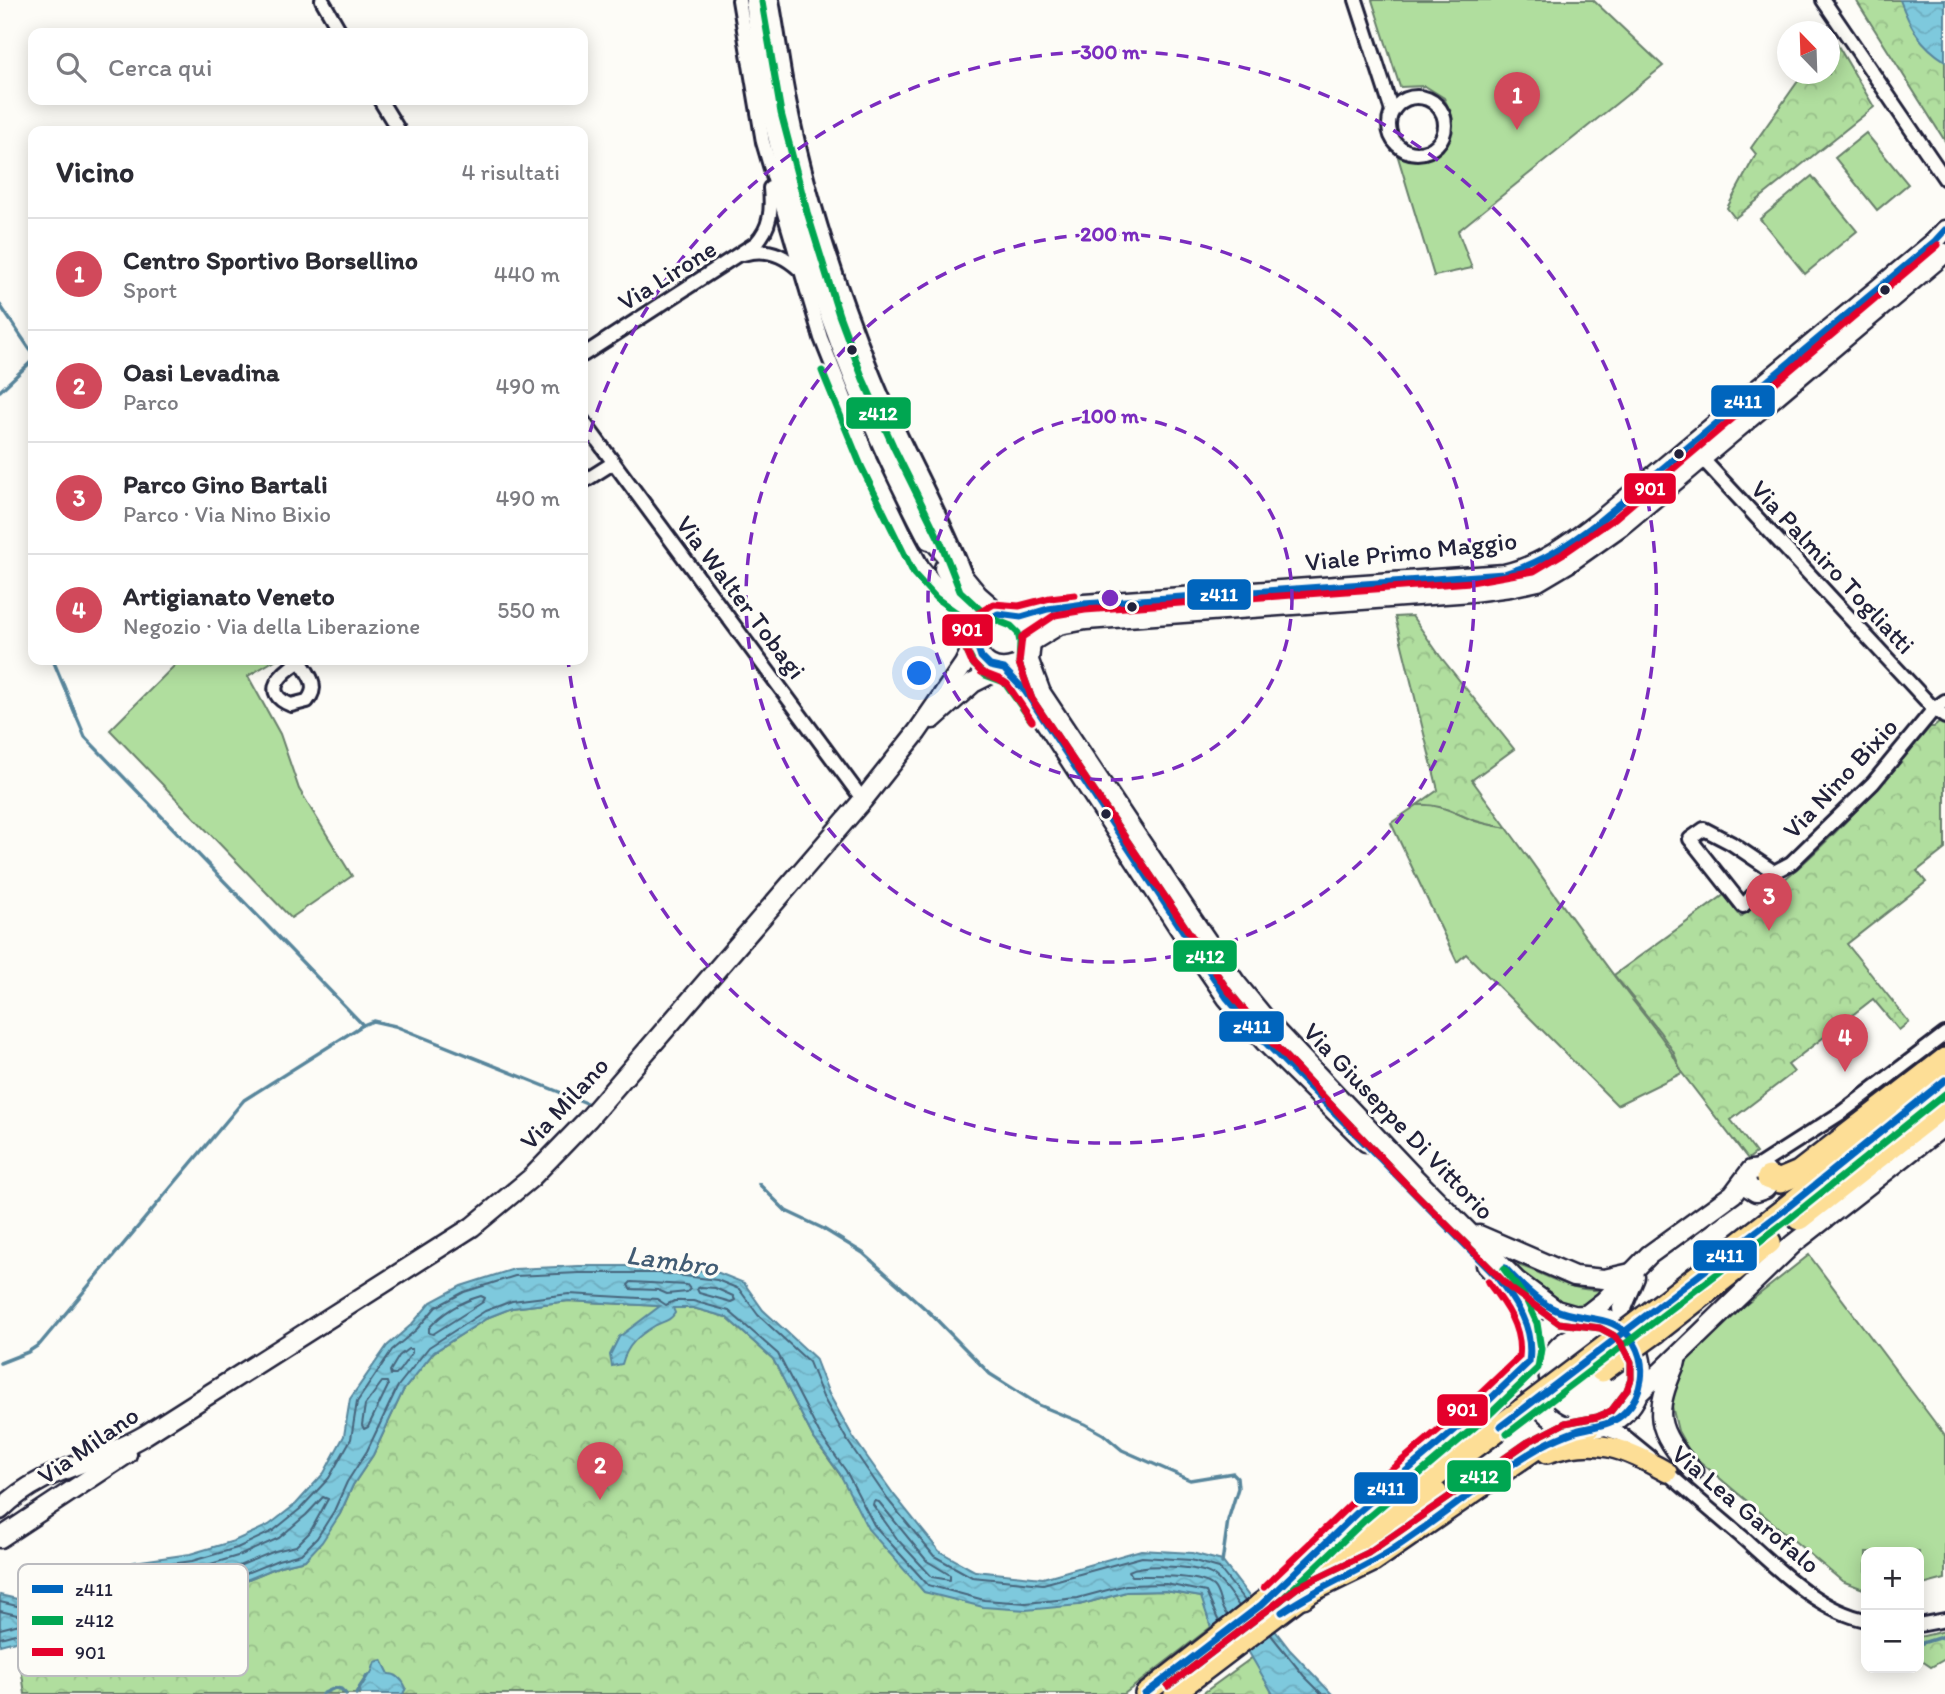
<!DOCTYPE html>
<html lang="it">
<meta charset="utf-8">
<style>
:root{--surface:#fff;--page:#f2f2f3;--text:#2b2b33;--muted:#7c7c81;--line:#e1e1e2;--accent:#d1495b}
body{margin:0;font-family:Itim,sans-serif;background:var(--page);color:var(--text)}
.controls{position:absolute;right:21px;bottom:21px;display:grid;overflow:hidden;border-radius:14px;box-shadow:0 4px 18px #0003}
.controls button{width:63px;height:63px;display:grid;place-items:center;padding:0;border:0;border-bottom:2px solid var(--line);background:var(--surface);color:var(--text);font:35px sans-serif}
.compass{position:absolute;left:1777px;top:21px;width:63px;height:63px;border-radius:50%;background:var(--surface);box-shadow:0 4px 18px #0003;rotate:337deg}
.you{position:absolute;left:920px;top:674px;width:24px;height:24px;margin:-18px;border:5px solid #fff;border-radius:50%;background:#1a73e8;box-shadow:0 0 0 10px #1a73e833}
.badge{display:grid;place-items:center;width:46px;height:46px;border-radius:50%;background:var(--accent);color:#fff;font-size:23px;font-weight:700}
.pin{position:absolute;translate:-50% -58px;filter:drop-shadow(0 2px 4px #0008)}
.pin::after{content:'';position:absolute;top:37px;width:24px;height:21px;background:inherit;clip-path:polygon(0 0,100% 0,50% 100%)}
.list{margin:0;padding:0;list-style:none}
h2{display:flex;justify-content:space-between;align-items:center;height:91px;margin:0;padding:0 28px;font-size:30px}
h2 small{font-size:23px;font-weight:400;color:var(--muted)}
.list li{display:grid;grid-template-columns:46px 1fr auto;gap:21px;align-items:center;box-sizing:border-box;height:112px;padding:0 28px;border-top:2px solid var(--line)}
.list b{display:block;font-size:26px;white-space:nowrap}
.list p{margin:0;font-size:23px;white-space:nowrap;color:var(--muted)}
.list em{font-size:23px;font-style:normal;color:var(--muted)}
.icon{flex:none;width:38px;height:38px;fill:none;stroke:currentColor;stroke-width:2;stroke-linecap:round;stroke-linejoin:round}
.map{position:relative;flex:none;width:1945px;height:1694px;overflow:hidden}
.search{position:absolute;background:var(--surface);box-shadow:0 4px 18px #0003;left:28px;top:28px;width:560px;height:77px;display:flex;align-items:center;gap:18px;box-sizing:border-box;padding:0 24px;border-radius:14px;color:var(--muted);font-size:26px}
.panel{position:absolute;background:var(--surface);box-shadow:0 4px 18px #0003;left:28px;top:126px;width:560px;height:539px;border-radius:14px}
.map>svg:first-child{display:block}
.green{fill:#b0de9e;stroke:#69806c;stroke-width:2}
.forest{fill:url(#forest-crowns);stroke:#69806c;stroke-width:2}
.water{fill:url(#water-waves);stroke:#59869c;stroke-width:2}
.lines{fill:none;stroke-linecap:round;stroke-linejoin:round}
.shore{stroke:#47657c;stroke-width:2}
.stream{stroke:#59869c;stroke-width:3.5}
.street-casing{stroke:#22223b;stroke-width:18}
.secondary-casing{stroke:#22223b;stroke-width:23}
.primary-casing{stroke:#22223b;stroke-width:24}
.highway-casing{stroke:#22223b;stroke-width:28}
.street{stroke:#fdfcf7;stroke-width:12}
.secondary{stroke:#fdfcf7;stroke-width:18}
.primary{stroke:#fdde96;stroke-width:19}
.highway{stroke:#fdde96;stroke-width:23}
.highway-bridge-casing{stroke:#22223b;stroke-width:28;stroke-linecap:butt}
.highway-bridge{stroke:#fdde96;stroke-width:23}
.bus-1-casing{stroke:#fdfcf7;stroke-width:12}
.bus-2-casing{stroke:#fdfcf7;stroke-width:12}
.bus-3-casing{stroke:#fdfcf7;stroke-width:12}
.bus-1{stroke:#0065bd;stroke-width:7}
.bus-2{stroke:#00a651;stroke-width:7}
.bus-3{stroke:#e4002b;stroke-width:7}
.ring{fill:none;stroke:#7b2cbf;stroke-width:3.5;stroke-dasharray:12 9}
.bus-dot{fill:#22223b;stroke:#fdfcf7;stroke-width:2.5}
.labels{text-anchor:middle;stroke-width:6;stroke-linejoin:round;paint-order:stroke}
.street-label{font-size:26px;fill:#22223b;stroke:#fdfcf7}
.water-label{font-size:28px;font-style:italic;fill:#425c74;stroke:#fdfcf7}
.key{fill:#fdfcf7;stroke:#bbbbbf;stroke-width:2}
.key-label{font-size:19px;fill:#22223b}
.centre{fill:#7b2cbf;stroke:#fdfcf7;stroke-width:3.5}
.ring-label{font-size:21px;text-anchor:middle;font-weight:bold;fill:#7b2cbf;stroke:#fdfcf7;stroke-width:6;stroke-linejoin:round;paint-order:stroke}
.line-badge{stroke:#fdfcf7;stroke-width:2.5}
.badge-label{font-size:19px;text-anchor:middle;font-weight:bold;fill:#fff}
</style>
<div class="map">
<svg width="1945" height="1694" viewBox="0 0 1945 1694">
<defs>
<pattern id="forest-crowns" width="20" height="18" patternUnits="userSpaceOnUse" patternTransform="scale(1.75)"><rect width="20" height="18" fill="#b0de9e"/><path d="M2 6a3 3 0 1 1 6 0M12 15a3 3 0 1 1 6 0" fill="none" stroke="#97be89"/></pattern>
<pattern id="water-waves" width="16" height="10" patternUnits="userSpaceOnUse" patternTransform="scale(1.75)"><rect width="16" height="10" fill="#7ec9dd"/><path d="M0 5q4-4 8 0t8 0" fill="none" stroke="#6dacbf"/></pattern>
</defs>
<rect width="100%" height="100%" fill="#fdfcf7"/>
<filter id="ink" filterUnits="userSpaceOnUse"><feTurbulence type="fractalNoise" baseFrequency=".0143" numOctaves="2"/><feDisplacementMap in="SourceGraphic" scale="14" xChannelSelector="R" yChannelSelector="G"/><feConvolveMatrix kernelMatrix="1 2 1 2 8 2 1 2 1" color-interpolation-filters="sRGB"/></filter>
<g filter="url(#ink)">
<g class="green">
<polygon points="1372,0 1593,0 1663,66 1458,231 1472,268 1434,276 1398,157 1425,159 1447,143 1452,116 1444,98 1425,86 1400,87"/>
<polygon points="1866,133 1908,184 1877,210 1835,158"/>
<polygon points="1812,176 1857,231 1805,274 1760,219"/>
<polygon points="180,660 275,660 248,676 280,734 299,789 352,876 291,918 110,730"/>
<path d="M1429,804L1443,807L1475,821L1507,828C1546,882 1584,936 1624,989C1645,1018 1668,1040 1682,1073L1617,1105L1466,954L1457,962L1391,823L1417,805Z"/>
<polygon points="1809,1255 1945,1436 1945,1579 1919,1586 1919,1552 1866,1552 1866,1590 1842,1581 1691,1454 1678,1431 1672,1406 1678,1372 1691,1348"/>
<path d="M1507,1262C1544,1270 1564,1293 1607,1290C1599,1296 1590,1307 1580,1308C1556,1310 1523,1276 1507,1262Z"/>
</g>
<g class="forest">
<polygon points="1856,0 1945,0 1945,141"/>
<polygon points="1831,34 1874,107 1735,218 1727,208 1756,154 1751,148 1803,74 1829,74"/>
<path d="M1412,616L1440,656L1514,749L1472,780L1507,828C1496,826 1484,824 1473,820C1453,812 1438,803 1417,805L1438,790L1395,617Z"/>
<path d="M1940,722L1945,724V849L1917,871L1926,882L1847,944L1909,1022L1899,1030L1873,999L1788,1065L1794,1072L1731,1120L1756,1153L1748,1159L1682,1073L1673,1051L1660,1032L1614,975L1724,895L1741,917C1760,900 1779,884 1798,868C1846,825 1888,776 1930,727H1934Z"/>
<polygon points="569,1301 693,1308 726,1317 773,1359 813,1437 924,1592 1079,1605 1126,1592 1165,1591 1202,1597 1211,1627 1124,1694 25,1694 17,1641 112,1617 188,1604 280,1566 305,1560 340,1514 353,1485 373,1455 403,1391 434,1352 489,1317 512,1308"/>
<polygon points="1945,1631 1945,1659 1931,1667 1919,1659 1919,1637"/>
<polygon points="1253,1657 1273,1694 1202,1694"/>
</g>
<g class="water">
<path d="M1900,0H1945V61C1920,45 1910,27 1900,0Z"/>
<path d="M579,1266H660L719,1273L744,1283L763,1310L815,1358L829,1394L853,1437L894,1495L939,1551L975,1571L1043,1578L1141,1550L1192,1553L1222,1561L1290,1650L1332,1694H1273L1240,1637L1211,1627L1201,1597L1165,1591L1126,1592L1079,1605L1026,1610L983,1607L924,1592L868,1529L840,1474L813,1437L773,1359L726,1317L693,1308H673L675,1313C670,1321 664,1321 656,1325C639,1335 627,1345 622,1364L612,1366L610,1355L619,1337L660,1306L569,1301L512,1308L489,1317L434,1352L403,1391L373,1455L353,1485L340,1514L322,1542L305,1560L280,1566L188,1604L99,1619L0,1645V1595L17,1599L60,1593L134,1562L190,1554L234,1541L269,1525L296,1504L324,1473L344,1436L350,1399L387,1346L411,1325L431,1302L461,1286L514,1269Z"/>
<path d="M382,1660L389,1674C398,1674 403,1681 406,1688L403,1694H361L359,1687L367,1676L371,1674L375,1662Z"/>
</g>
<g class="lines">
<g class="shore">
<polygon points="631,1282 687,1285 690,1289 687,1292 667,1294 658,1290 630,1289 628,1285"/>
<polygon points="701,1287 715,1288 733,1296 735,1300 731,1302 699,1293 697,1289"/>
<path d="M481,1296L485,1298L483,1302L433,1334L429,1333V1328C443,1312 460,1302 481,1296Z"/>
<polygon points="408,1349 412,1349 412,1353 396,1375 391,1375 390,1371 399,1356"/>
<polygon points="382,1382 387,1382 388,1386 368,1427 364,1429 362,1425 365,1405"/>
<polygon points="323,1497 328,1499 310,1532 296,1546 275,1551 183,1589 84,1606 81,1604 82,1600 138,1577 194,1569 241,1555 279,1538 306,1515"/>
<polygon points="874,1501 879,1502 927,1561 950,1575 950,1580 932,1577 898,1540 873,1505"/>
<polyline points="0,1602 17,1606 62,1599 136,1569 192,1561 237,1548 273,1531 300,1509 329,1478 351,1439 357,1402 392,1350 416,1330 436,1307 464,1292 515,1276 579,1273 660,1273 717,1280 739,1289 758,1315 809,1362 823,1397 847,1440 888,1500 934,1556 972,1577 1043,1584 1142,1557 1191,1560 1219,1568 1245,1601"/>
<polyline points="0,1611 17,1615 38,1612 41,1616 39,1619 0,1629"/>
<path d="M1227,1615C1219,1608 1221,1594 1213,1586C1200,1574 1149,1576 1132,1576L1129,1571C1144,1563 1201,1566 1214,1576C1224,1583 1232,1597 1239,1606"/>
<polyline points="1271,1635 1304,1676 1322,1694"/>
<polyline points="0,1638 98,1612 186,1598 278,1560 301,1554 317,1538 334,1511 347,1482 367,1451 398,1386 429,1347 485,1311 512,1301 569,1294 657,1299 666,1305 674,1301 693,1301 729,1311 778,1354 819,1433 846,1471 874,1525 928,1585 984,1600 1026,1603 1078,1598 1126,1585 1166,1584 1206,1592 1219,1622"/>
</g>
<g class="stream">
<polyline points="0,305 33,354"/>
<polyline points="0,391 33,360"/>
<polyline points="53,660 85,737 363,1025"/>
<polyline points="759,1184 786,1211 822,1228 863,1253 930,1313 990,1374 1039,1405 1085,1424 1103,1434 1122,1450 1190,1480 1233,1473 1237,1477 1238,1488 1228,1520 1222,1563"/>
<polyline points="0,1363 28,1352 40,1344 244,1100 363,1025 373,1021 395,1026 589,1104"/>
<polyline points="1919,1644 1945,1636"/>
<polyline points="322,1694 335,1688 341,1689 346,1694"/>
<polyline points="356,1694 367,1676"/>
</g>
<g class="street-casing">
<g id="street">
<polyline points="322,0 341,33"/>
<polyline points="739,0 763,142 821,338 870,461 909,542 923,568 935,582 962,604"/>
<path d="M772,0C779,37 783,74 791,110C809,200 839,289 873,374C900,442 938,504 964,572"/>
<polyline points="1356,0 1392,111"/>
<polyline points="1823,0 1945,179"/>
<circle cx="1417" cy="125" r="28"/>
<polyline points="380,100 399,131"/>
<path d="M743,254C765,247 783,254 799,269"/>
<path d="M583,355L756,243C771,227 772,210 770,188"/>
<polyline points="583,421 863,800"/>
<polyline points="1698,454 1934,709 1945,717"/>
<polyline points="583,482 613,463"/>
<path d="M300,661C309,675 320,686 307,701L291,705C259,692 283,672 300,661Z"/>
<polyline points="1774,872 1731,843 1704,829 1690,839 1743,906 1774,872 1791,863 1873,783 1934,709 1945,701"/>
<polyline points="1755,1168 1841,1113 1945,1034"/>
<polyline points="1600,1427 1623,1435 1650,1457"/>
<path d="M1663,1469C1689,1492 1715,1514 1741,1536C1777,1568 1817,1610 1866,1620"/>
<polyline points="1919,1625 1945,1620"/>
</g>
</g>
<g class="secondary-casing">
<g id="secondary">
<path d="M755,0C760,42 765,85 775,126C807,269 861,411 929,540"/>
<polyline points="924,529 978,595 994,609 1017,617 1027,626 1031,641 1029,661 1041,693 1192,919 1236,983 1272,1027 1413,1176 1517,1281 1556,1310 1577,1316"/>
<polyline points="944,568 972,620 977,634"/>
<path d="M1002,613C959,621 974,680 1015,666"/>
<path d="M1017,617L1054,607L1084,604L1504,574C1540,566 1568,545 1597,523L1934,242L1945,230"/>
<polyline points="1031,642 1059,625 1086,620 1472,592 1510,587 1538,581 1570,562 1621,526 1668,487 1945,253"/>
<polyline points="1004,669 1031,700 1181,931 1227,998 1264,1041 1366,1142"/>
<polyline points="933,719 973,683 1001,669"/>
<polyline points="1479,1235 1574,1276 1604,1279 1631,1273"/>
<path d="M1486,1265C1514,1294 1526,1313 1531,1353"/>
<path d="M1586,1315L1604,1301L1649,1255L1733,1194L1751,1170L1763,1169C1770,1174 1772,1182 1765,1189L1756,1192L1748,1187L1746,1178"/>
<circle cx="1585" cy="1372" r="57"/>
<polyline points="1625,1331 1622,1308 1635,1277"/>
<path d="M1676,1362C1653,1415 1655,1428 1693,1471"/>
<polyline points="1637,1395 1793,1244 1945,1125"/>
<path d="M0,1510C44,1466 95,1465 145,1435L472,1227L531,1178L588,1119L863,800L917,732L964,664L976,640"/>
<polyline points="0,1538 127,1454"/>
</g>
</g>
<g class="primary-casing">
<g id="primary">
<path d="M1547,1453C1597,1436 1623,1448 1667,1472"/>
<path d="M1310,1558C1381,1490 1458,1429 1529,1362"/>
<polyline points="1145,1694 1271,1595"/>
<polyline points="1174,1694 1303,1596 1373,1562 1534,1451 1569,1433 1589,1429"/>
</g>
</g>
<g class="highway-casing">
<g id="highway">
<polyline points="1769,1178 1780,1181 1799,1173 1945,1060"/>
<polyline points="1799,1218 1945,1104"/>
<polyline points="1646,1317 1783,1211 1945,1080"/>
<polyline points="1656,1331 1769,1242"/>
<polyline points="1303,1596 1436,1494"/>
<polyline points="1261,1605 1523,1410"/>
</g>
</g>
<use href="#street" class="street"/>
<use href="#secondary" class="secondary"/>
<use href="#primary" class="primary"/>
<use href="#highway" class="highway"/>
<g class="highway-bridge-casing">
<g id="highway-bridge">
<polyline points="1602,1370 1656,1331"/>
<polyline points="1523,1410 1646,1317"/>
</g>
</g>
<use href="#highway-bridge" class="highway-bridge"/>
<g class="bus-1-casing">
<g id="bus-1">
<polyline points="1501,1426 1783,1211 1945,1080"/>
<path d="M1282,1612C1316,1588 1354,1574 1389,1552C1441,1518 1488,1477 1542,1446C1553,1440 1565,1435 1576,1431C1593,1426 1612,1426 1625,1412C1643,1394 1647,1365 1634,1343C1615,1311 1582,1323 1554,1309C1535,1300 1519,1283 1505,1268"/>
<path d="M1145,1694L1261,1605L1358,1512L1483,1406L1529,1362C1534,1328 1516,1302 1496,1276L1264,1041L1227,998L1025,691L1004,669L990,666L981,657L976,642L981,625L998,614L1021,617L1048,609L1084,604L1504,574C1539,564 1568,545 1597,523L1934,242L1945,230"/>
</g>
</g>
<g class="bus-2-casing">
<g id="bus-2">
<polyline points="762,2 781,113 807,212 839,315 863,379 894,448 941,543 960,591 988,617 1011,626 1018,633 1020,642 1019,663 1032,699 1227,989 1264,1034 1405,1183 1510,1288 1559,1323 1600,1328 1613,1335 1621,1343 1631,1362 1631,1379 1627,1390 1611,1411 1597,1417 1565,1423 1528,1442 1368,1553 1298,1587 1168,1686"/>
<polyline points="822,371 861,466 914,574 936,598 957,613 965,631 966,650 974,665 985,675 1004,682 1031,720"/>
<polyline points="1507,1434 1789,1219 1945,1094"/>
<polyline points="1279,1602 1365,1520 1490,1414 1538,1368 1541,1349 1537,1323 1526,1299 1504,1269"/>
</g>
</g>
<g class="bus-3-casing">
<g id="bus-3">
<polyline points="1032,721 1007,684 999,679 981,672 971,661 966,649 967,630 977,614 994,604 1019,606 1050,598 1075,595"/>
<path d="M1264,1587L1351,1504L1476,1398L1519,1357C1523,1328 1505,1304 1488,1282"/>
<polyline points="1168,1686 1298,1587 1368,1553 1528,1442 1565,1423 1597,1417 1611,1411 1627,1390 1631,1379 1631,1362 1621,1343 1613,1335 1600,1328 1559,1323 1510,1288 1405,1183 1264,1034 1227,989 1032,699 1019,663 1022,637 1055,615 1085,610 1471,582 1534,571 1564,553 1615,518 1938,245"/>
</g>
</g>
<use href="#bus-1" class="bus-1"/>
<use href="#bus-2" class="bus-2"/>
<use href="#bus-3" class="bus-3"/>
</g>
</g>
<g class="ring">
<circle cx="1110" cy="598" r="182"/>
<circle cx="1110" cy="598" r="364"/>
<path d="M584 452A546 546 0 1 1 568 660"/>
</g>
<g class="bus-dot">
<circle cx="1885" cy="290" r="6"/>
<circle cx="852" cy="350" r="6"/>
<circle cx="1679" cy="454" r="6"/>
<circle cx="1132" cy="607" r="6"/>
<circle cx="1106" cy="814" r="6"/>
</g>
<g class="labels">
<g class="street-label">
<text transform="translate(667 275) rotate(-32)" y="9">Via Lirone</text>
<text transform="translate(1411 551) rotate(-6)" y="9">Viale Primo Maggio</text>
<text transform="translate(1833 567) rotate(47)" y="9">Via Palmiro Togliatti</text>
<text transform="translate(741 597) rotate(53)" y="9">Via Walter Tobagi</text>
<text transform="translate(1840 778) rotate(-47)" y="9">Via Nino Bixio</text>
<text transform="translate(564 1103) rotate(-47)" y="9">Via Milano</text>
<text transform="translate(1399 1121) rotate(46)" y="9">Via Giuseppe Di Vittorio</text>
<text transform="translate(88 1445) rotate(-35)" y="9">Via Milano</text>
<text transform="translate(1746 1509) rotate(40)" y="9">Via Lea Garofalo</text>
</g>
<g class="water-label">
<text transform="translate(672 1260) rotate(8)" y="10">Lambro</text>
</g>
</g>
<rect x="18" y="1564" width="230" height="112" rx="10" class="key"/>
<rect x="32" y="1585" width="31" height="8" fill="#0065bd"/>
<rect x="32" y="1616" width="31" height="9" fill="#00a651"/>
<rect x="32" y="1648" width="31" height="8" fill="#e4002b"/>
<g class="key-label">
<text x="75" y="1596">z411</text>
<text x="75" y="1627">z412</text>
<text x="75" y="1659">901</text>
</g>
<circle cx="1110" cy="598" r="10" class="centre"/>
<g class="ring-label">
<text x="1110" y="59">300 m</text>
<text x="1110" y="241">200 m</text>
<text x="1110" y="423">100 m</text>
</g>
<g class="line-badge">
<rect x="1710" y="384" width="66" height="34" rx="7" fill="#0065bd"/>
<rect x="845" y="396" width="67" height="34" rx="7" fill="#00a651"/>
<rect x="1623" y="472" width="54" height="33" rx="7" fill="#e4002b"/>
<rect x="1186" y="578" width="66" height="33" rx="7" fill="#0065bd"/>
<rect x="941" y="613" width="53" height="34" rx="7" fill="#e4002b"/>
<rect x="1172" y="939" width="66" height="34" rx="7" fill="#00a651"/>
<rect x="1218" y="1010" width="67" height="33" rx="7" fill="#0065bd"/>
<rect x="1692" y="1239" width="66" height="33" rx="7" fill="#0065bd"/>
<rect x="1436" y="1393" width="53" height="34" rx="7" fill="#e4002b"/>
<rect x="1446" y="1459" width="66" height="34" rx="7" fill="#00a651"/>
<rect x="1353" y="1471" width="66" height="34" rx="7" fill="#0065bd"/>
</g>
<g class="badge-label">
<text x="1743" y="408">z411</text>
<text x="878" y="420">z412</text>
<text x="1650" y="495">901</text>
<text x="1219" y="601">z411</text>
<text x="967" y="636">901</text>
<text x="1205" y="963">z412</text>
<text x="1252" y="1033">z411</text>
<text x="1725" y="1262">z411</text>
<text x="1462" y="1416">901</text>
<text x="1479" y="1483">z412</text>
<text x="1386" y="1495">z411</text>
</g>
</svg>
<div class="controls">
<button>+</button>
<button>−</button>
</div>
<svg class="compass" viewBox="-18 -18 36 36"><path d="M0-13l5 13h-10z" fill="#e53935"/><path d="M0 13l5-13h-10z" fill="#7c7c81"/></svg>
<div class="you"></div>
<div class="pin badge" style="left:1517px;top:130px">1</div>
<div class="pin badge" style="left:600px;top:1500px">2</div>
<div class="pin badge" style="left:1769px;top:931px">3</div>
<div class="pin badge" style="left:1845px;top:1072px">4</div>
<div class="search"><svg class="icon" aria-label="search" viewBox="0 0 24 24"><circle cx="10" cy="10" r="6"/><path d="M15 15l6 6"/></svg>Cerca qui</div>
<section class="panel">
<h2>Vicino<small>4 risultati</small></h2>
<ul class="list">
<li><span class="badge">1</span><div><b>Centro Sportivo Borsellino</b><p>Sport</p></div><em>440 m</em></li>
<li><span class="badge">2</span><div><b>Oasi Levadina</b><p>Parco</p></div><em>490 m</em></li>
<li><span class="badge">3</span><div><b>Parco Gino Bartali</b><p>Parco · Via Nino Bixio</p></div><em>490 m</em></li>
<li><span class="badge">4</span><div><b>Artigianato Veneto</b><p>Negozio · Via della Liberazione</p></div><em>550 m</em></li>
</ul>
</section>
</div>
